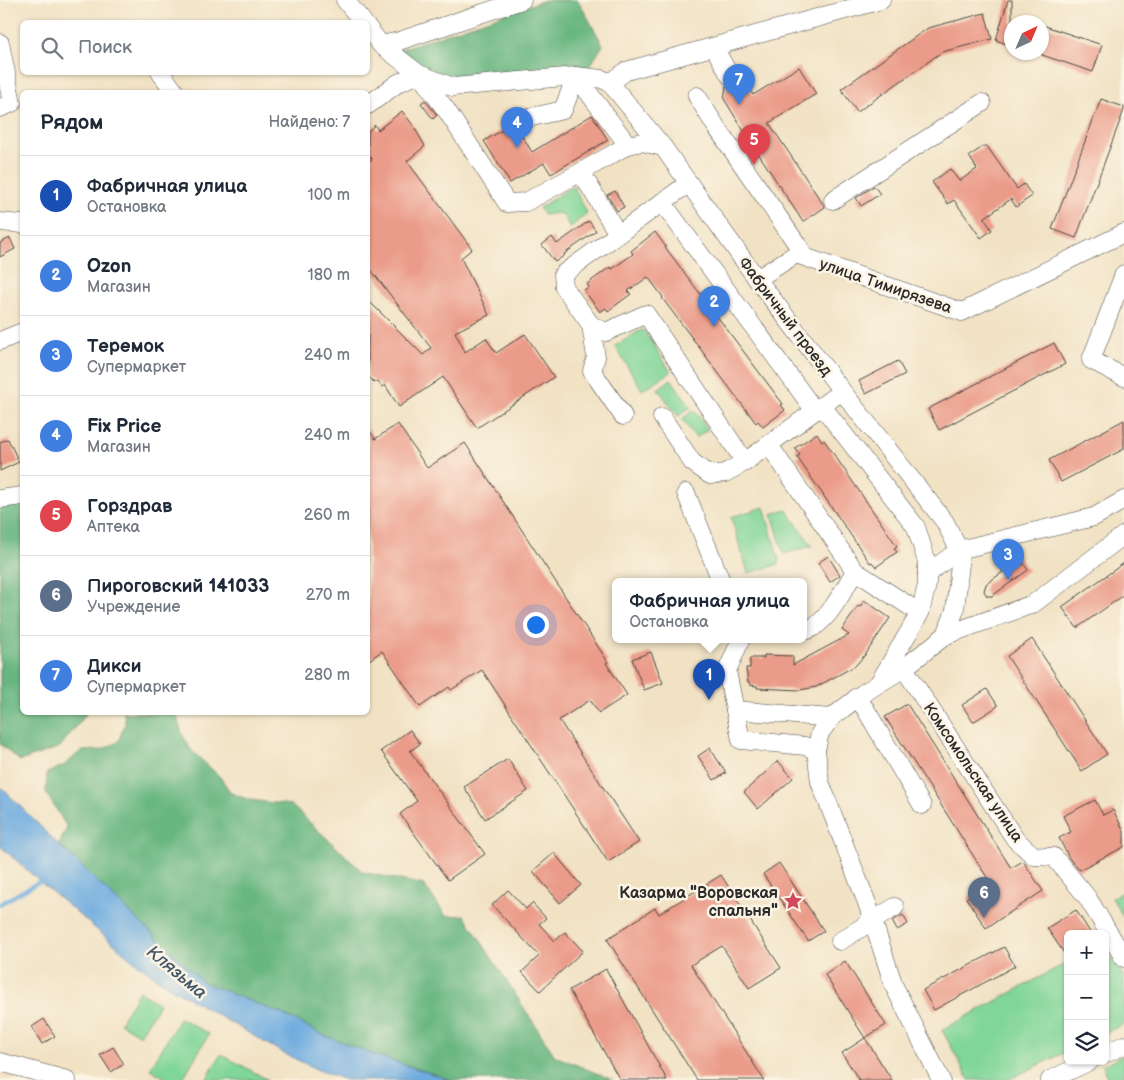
<!DOCTYPE html>
<html lang="ru">
<meta charset="utf-8">
<style>
:root{--surface:#fff;--page:#f2f2f3;--text:#1f2937;--muted:#747a83;--line:#e0e1e3;--accent:#d1495b}
body{margin:0;font-family:"Balsamiq Sans",sans-serif;background:var(--page);color:var(--text)}
.controls{position:absolute;right:15px;bottom:15px;display:grid;overflow:hidden;border-radius:8px;box-shadow:0 1px 4px #0004}
.controls button{width:45px;height:45px;display:grid;place-items:center;padding:0;border:0;border-bottom:1px solid var(--line);background:var(--surface);color:var(--text);font:25px sans-serif}
.compass{position:absolute;left:1004px;top:15px;width:45px;height:45px;border-radius:50%;background:var(--surface);box-shadow:0 1px 4px #0004;rotate:44deg}
.you{position:absolute;left:535px;top:624px;width:18px;height:18px;margin:-12px;border:4px solid #fff;border-radius:50%;background:#1a73e8;box-shadow:0 0 0 8px #1a73e833}
.badge{display:grid;place-items:center;width:32px;height:32px;border-radius:50%;background:var(--accent);color:#fff;font-size:16px;font-weight:700}
.pin{position:absolute;translate:-50% -41px;filter:drop-shadow(0 1px 2px #0008)}
.pin::after{content:'';position:absolute;top:26px;width:18px;height:15px;background:inherit;clip-path:polygon(0 0,100% 0,50% 100%)}
.popup{position:absolute;left:612px;top:578px;width:195px;height:65px;box-sizing:border-box;display:grid;place-content:center;border-radius:8px;background:var(--surface);filter:drop-shadow(0 1px 4px #0005);font-size:16px;white-space:nowrap;color:var(--muted)}
.popup b{font-size:19px;color:var(--text)}
.popup::after{content:'';position:absolute;left:50%;top:100%;margin-left:-10px;border:10px solid transparent;border-top-color:var(--surface)}
.list{margin:0;padding:0;list-style:none}
h2{display:flex;justify-content:space-between;align-items:center;height:65px;margin:0;padding:0 20px;font-size:21px}
h2 small{font-size:16px;font-weight:400;color:var(--muted)}
.list li{display:grid;grid-template-columns:32px 1fr auto;gap:15px;align-items:center;box-sizing:border-box;height:80px;padding:0 20px;border-top:1px solid var(--line)}
.list b{display:block;font-size:19px;white-space:nowrap}
.list p{margin:0;font-size:16px;white-space:nowrap;color:var(--muted)}
.list em{font-size:16px;font-style:normal;color:var(--muted)}
.icon{flex:none;width:28px;height:28px;fill:none;stroke:currentColor;stroke-width:2;stroke-linecap:round;stroke-linejoin:round}
.map{position:relative;flex:none;width:1124px;height:1080px;overflow:hidden}
.search{position:absolute;background:var(--surface);box-shadow:0 1px 4px #0004;left:20px;top:20px;width:350px;height:55px;display:flex;align-items:center;gap:12px;box-sizing:border-box;padding:0 18px;border-radius:8px;color:var(--muted);font-size:19px}
.panel{position:absolute;background:var(--surface);box-shadow:0 1px 4px #0004;left:20px;top:90px;width:350px;height:625px;border-radius:8px}
.map>svg:first-child{display:block}
.green{fill:#80d598;stroke:#568062}
.forest{fill:#68b680;stroke:#4a7056}
.water{fill:#6dabdf;stroke:#4c6b85}
.lines{fill:none;stroke-linecap:round;stroke-linejoin:round}
.stream{stroke:#6dabdf;stroke-width:4}
.building{fill:#eb9b89}
.minor-casing{stroke:#494642;stroke-width:19}
.minor{stroke:#fff;stroke-width:18}
.labels{text-anchor:middle;stroke-width:5;stroke-linejoin:round;paint-order:stroke}
.street-label{font-size:16px;fill:#2b2b2b;stroke:#fcf5e5}
.poi-label{font-size:16px;font-weight:bold;fill:#2b2b2b;stroke:#fcf5e5;text-anchor:end}
.water-label{font-size:18px;font-style:italic;fill:#42586a;stroke:#fcf5e5}
</style>
<div class="map">
<svg width="1124" height="1080" viewBox="0 0 1124 1080">
<rect width="100%" height="100%" fill="#fcf5e5"/>
<filter id="ink" filterUnits="userSpaceOnUse"><feTurbulence type="fractalNoise" baseFrequency=".02" numOctaves="2"/><feDisplacementMap in="SourceGraphic" scale="10" xChannelSelector="R" yChannelSelector="G"/><feConvolveMatrix kernelMatrix="1 2 1 2 8 2 1 2 1" color-interpolation-filters="sRGB"/></filter>
<filter id="wash" filterUnits="userSpaceOnUse"><feTurbulence type="fractalNoise" baseFrequency=".0096" numOctaves="4" result="noise"/><feDisplacementMap in="SourceGraphic" scale="20" xChannelSelector="R" yChannelSelector="G"/><feGaussianBlur stdDeviation="1.12" result="paint"/><feColorMatrix in="noise" values="0 0 0 0 0 0 0 0 0 0 0 0 0 0 0 0 0 1.4 0 .05"/><feComposite in="paint" operator="in"/></filter>
<g filter="url(#wash)">
<rect width="100%" height="100%" fill="#f1e2c4"/>
<g class="green">
<polygon points="573,186 587,213 570,228 564,216 558,213 544,215 539,208"/>
<polygon points="643,330 646,333 671,372 642,390 615,346 639,331"/>
<polygon points="671,379 691,407 678,416 658,389"/>
<polygon points="694,410 708,429 696,438 682,419"/>
<polygon points="764,507 780,564 748,573 731,517"/>
<polygon points="786,509 812,546 784,554 772,514"/>
<polygon points="1124,891 1124,918 1112,898"/>
<polygon points="1105,948 1124,977 1124,1024 1105,1033"/>
<polygon points="1068,962 1068,1051 1008,1080 969,1080 942,1030"/>
<polygon points="139,991 159,1004 140,1035 120,1023"/>
<polygon points="180,1018 209,1034 182,1080 169,1080 150,1069"/>
<polygon points="221,1054 268,1080 206,1080"/>
<polygon points="1124,1055 1124,1080 1108,1080 1103,1065"/>
</g>
<g class="forest">
<polygon points="545,0 578,0 603,45 590,66 452,80 395,51"/>
<polygon points="16,504 22,507 22,712 87,713 60,747 20,761 0,744 0,505"/>
<polygon points="124,713 176,713 182,734 191,750 220,777 231,793 250,800 291,805 363,872 424,885 446,916 464,915 555,1056 613,1080 451,1080 375,1055 323,1035 282,1014 203,982 59,845 67,827 46,793 47,773 65,765 81,751 101,750 118,742 125,724"/>
</g>
<polygon class="water" points="0,786 59,845 203,982 282,1014 323,1035 375,1055 451,1080 346,1080 318,1070 283,1053 166,985 134,961 45,886 0,846"/>
<g class="lines">
<polyline class="stream" points="0,904 44,879"/>
</g>
<g id="blocks">
<g class="building">
<polygon points="1008,0 1012,0 1012,46 996,40"/>
<polygon points="985,13 992,39 942,52 857,112 841,89 928,28"/>
<polygon points="1042,25 1102,45 1093,72 1042,55"/>
<polygon points="799,67 816,94 769,123 825,207 803,222 747,136 724,99 726,86 730,87 736,85 739,81 743,83 745,82 753,95"/>
<polygon points="1101,99 1124,107 1124,110 1076,238 1052,229"/>
<polygon points="425,100 437,115 433,119 421,103"/>
<polygon points="402,111 413,125 425,146 407,161 472,249 461,258 489,315 455,332 465,352 486,338 496,353 525,334 554,377 477,428 443,377 399,407 385,385 382,387 378,382 374,382 368,376 368,300 423,355 431,348 368,266 368,163 372,159 368,153 368,131 375,125 378,130"/>
<polygon points="592,115 608,140 551,174 544,163 510,183 484,141 514,123 532,152"/>
<polygon points="986,145 1017,189 1024,184 1032,196 1016,207 1011,199 984,218 992,230 981,238 954,200 948,204 932,182 950,169 959,181 977,169 969,156"/>
<polygon points="874,186 880,194 861,206 856,198"/>
<polygon points="615,191 624,207 617,211 607,195"/>
<polygon points="589,221 596,231 564,254 565,255 555,262 542,245 552,237 557,244"/>
<polygon points="655,232 666,247 665,247 783,404 781,405 785,410 763,427 758,421 756,423 662,298 663,297 648,277 628,291 631,294 608,311 606,308 600,312 584,290 589,287 587,284 610,267 612,269 633,254 631,251"/>
<polygon points="10,238 15,249 0,257 0,243"/>
<polygon points="1054,343 1065,364 939,430 928,409"/>
<polygon points="898,361 905,374 866,394 859,381"/>
<polygon points="1124,420 1124,449 1061,482 1049,460"/>
<polygon points="398,424 427,468 465,443 608,662 606,663 627,695 599,713 590,700 559,720 639,842 608,862 482,670 451,690 449,687 420,707 382,651 368,661 368,428 375,439"/>
<polygon points="817,433 822,441 824,440 897,546 894,548 897,552 876,567 872,562 870,563 797,457 800,455 795,448"/>
<polygon points="8,439 19,462 0,471 0,442"/>
<polygon points="1013,548 1028,570 992,596 987,596 984,591 986,584 1003,572 992,556 998,551"/>
<polygon points="828,556 840,575 830,582 818,563"/>
<polygon points="1124,563 1124,595 1077,628 1062,607"/>
<polygon points="864,600 890,618 865,655 855,666 816,687 800,690 757,688 757,686 750,685 750,683 748,682 746,668 750,668 750,658 764,658 764,655 793,656 793,665 849,635 842,630 858,606 860,607"/>
<polygon points="1032,639 1107,754 1082,771 1007,656"/>
<polygon points="651,652 663,683 644,690 632,659"/>
<polygon points="987,689 998,706 973,722 962,705"/>
<polygon points="907,704 1011,868 1023,861 1043,891 986,928 966,898 990,882 885,717"/>
<polygon points="410,730 420,744 410,751 485,854 448,880 400,814 417,801 381,751"/>
<polygon points="710,748 726,773 714,780 698,756"/>
<polygon points="508,759 528,791 485,819 464,787"/>
<polygon points="778,761 793,778 758,809 744,792"/>
<polygon points="1095,800 1103,815 1113,810 1124,831 1124,847 1079,870 1069,858 1059,838 1071,832 1063,816"/>
<polygon points="554,853 581,885 560,903 533,871"/>
<polygon points="779,863 824,931 808,941 763,874"/>
<polygon points="721,875 781,968 749,988 722,946 691,965 764,1080 697,1080 607,939 655,908 659,914"/>
<polygon points="508,890 526,909 532,903 546,918 539,924 555,941 565,932 583,951 540,991 522,972 539,956 492,905"/>
<polygon points="1076,910 1091,934 1068,934 1068,959 1047,928"/>
<polygon points="903,915 908,924 897,930 892,921"/>
<polygon points="1004,947 1015,966 934,1010 923,990"/>
<polygon points="845,961 886,1025 865,1038 825,975"/>
<polygon points="606,969 667,1080 620,1080 569,990"/>
<polygon points="44,1019 55,1036 42,1044 32,1027"/>
<polygon points="865,1038 892,1080 859,1080 842,1053"/>
<polygon points="113,1047 124,1064 111,1072 100,1055"/>
</g>
</g>
</g>
<g filter="url(#ink)">
<use href="#blocks" fill-opacity="0" stroke="#494642" stroke-width="1"/>
<g class="lines">
<g class="minor-casing">
<g id="minor">
<polyline points="345,0 363,22"/>
<polyline points="368,28 381,45 419,74 453,87 576,76 602,79 610,83 663,147 757,279 842,391 945,522 959,550 960,564 955,610 946,635 904,668 862,694 831,718 820,733 816,750 820,782 867,903 894,986 941,1080"/>
<polyline points="0,43 12,103 0,108"/>
<polyline points="381,45 399,41 522,0"/>
<polyline points="714,47 730,76"/>
<polyline points="160,72 175,92"/>
<polyline points="419,74 447,111 507,203 526,202 581,172 628,145"/>
<polyline points="610,83 626,71 881,0"/>
<polyline points="697,96 715,125 801,250"/>
<polyline points="368,105 398,83 419,74"/>
<polyline points="532,117 563,110 576,76 628,145 642,142 663,147"/>
<polyline points="581,172 618,234"/>
<polyline points="689,183 563,274 564,287 591,325 606,332 646,314 745,462 842,391"/>
<polyline points="833,200 982,103"/>
<polyline points="662,202 815,411"/>
<polyline points="0,222 22,224"/>
<polyline points="1124,274 1091,360 1124,377"/>
<polyline points="757,279 796,254 962,312 1124,233"/>
<polyline points="591,325 596,357 592,371 623,416"/>
<polyline points="0,341 22,332"/>
<polyline points="822,406 916,527 927,562 927,585 920,613"/>
<polyline points="662,417 692,462 710,475 725,473 745,462"/>
<polyline points="769,445 855,571 920,613 880,681"/>
<polyline points="686,493 721,581"/>
<polyline points="0,499 22,496"/>
<polyline points="927,574 959,550 1094,517 1124,500"/>
<path d="M803,631C825,629 844,589 855,571"/>
<polyline points="946,635 1033,604 1124,535"/>
<polyline points="741,639 727,671 741,740 805,746 816,750"/>
<polyline points="904,668 1015,839 1034,856 1054,857 1087,897 1124,958"/>
<polyline points="857,697 866,710 922,805"/>
<polyline points="735,710 831,718"/>
<polyline points="840,941 895,907"/>
<polyline points="1105,1054 1124,1045"/>
<polyline points="0,1062 67,1080"/>
<polyline points="1050,1080 1090,1061"/>
</g>
</g>
<use href="#minor" class="minor"/>
</g>
</g>
<defs>
<g id="sight-bare" transform="scale(1.5)"><path d="M0-6L1.8-2.2L6-1.7L2.9 1.2L3.7 5.4L0 3.3L-3.7 5.4L-2.9 1.2L-6-1.7L-1.8-2.2Z" fill="#d1495b" stroke="#fcf5e5" stroke-width="2.5" paint-order="stroke"/></g>
</defs>
<g fill-rule="evenodd">
<use href="#sight-bare" x="793" y="901"/>
</g>
<g class="labels">
<g class="street-label">
<text transform="translate(886 285) rotate(19)" y="6">улица Тимирязева</text>
<text transform="translate(786 316) rotate(53)" y="6">Фабричный проезд</text>
<text transform="translate(974 772) rotate(56)" y="6">Комсомольская улица</text>
</g>
<g class="poi-label">
<text x="778" y="898">Казарма "Воровская<tspan x="778" dy="18">спальня"</tspan></text>
</g>
<g class="water-label">
<text transform="translate(177 972) rotate(40)" y="6">Клязьма</text>
</g>
</g>
</svg>
<div class="controls">
<button>+</button>
<button>−</button>
<button><svg class="icon" aria-label="layers" viewBox="0 0 24 24"><path d="M12 4l9 5-9 5-9-5zM3 14l9 5 9-5"/></svg></button>
</div>
<svg class="compass" viewBox="-18 -18 36 36"><path d="M0-13l5 13h-10z" fill="#e53935"/><path d="M0 13l5-13h-10z" fill="#747a83"/></svg>
<div class="you"></div>
<div class="pin badge" style="left:709px;top:700px;background:#1a4fb4">1</div>
<div class="popup"><b>Фабричная улица</b>Остановка</div>
<div class="pin badge" style="left:714px;top:327px;background:#3f7fe0">2</div>
<div class="pin badge" style="left:1008px;top:580px;background:#3f7fe0">3</div>
<div class="pin badge" style="left:517px;top:148px;background:#3f7fe0">4</div>
<div class="pin badge" style="left:754px;top:165px;background:#e0444e">5</div>
<div class="pin badge" style="left:984px;top:918px;background:#5c6f8a">6</div>
<div class="pin badge" style="left:739px;top:105px;background:#3f7fe0">7</div>
<div class="search"><svg class="icon" aria-label="search" viewBox="0 0 24 24"><circle cx="10" cy="10" r="6"/><path d="M15 15l6 6"/></svg>Поиск</div>
<section class="panel">
<h2>Рядом<small>Найдено: 7</small></h2>
<ul class="list">
<li><span class="badge" style="background:#1a4fb4">1</span><div><b>Фабричная улица</b><p>Остановка</p></div><em>100 m</em></li>
<li><span class="badge" style="background:#3f7fe0">2</span><div><b>Ozon</b><p>Магазин</p></div><em>180 m</em></li>
<li><span class="badge" style="background:#3f7fe0">3</span><div><b>Теремок</b><p>Супермаркет</p></div><em>240 m</em></li>
<li><span class="badge" style="background:#3f7fe0">4</span><div><b>Fix Price</b><p>Магазин</p></div><em>240 m</em></li>
<li><span class="badge" style="background:#e0444e">5</span><div><b>Горздрав</b><p>Аптека</p></div><em>260 m</em></li>
<li><span class="badge" style="background:#5c6f8a">6</span><div><b>Пироговский 141033</b><p>Учреждение</p></div><em>270 m</em></li>
<li><span class="badge" style="background:#3f7fe0">7</span><div><b>Дикси</b><p>Супермаркет</p></div><em>280 m</em></li>
</ul>
</section>
</div>
